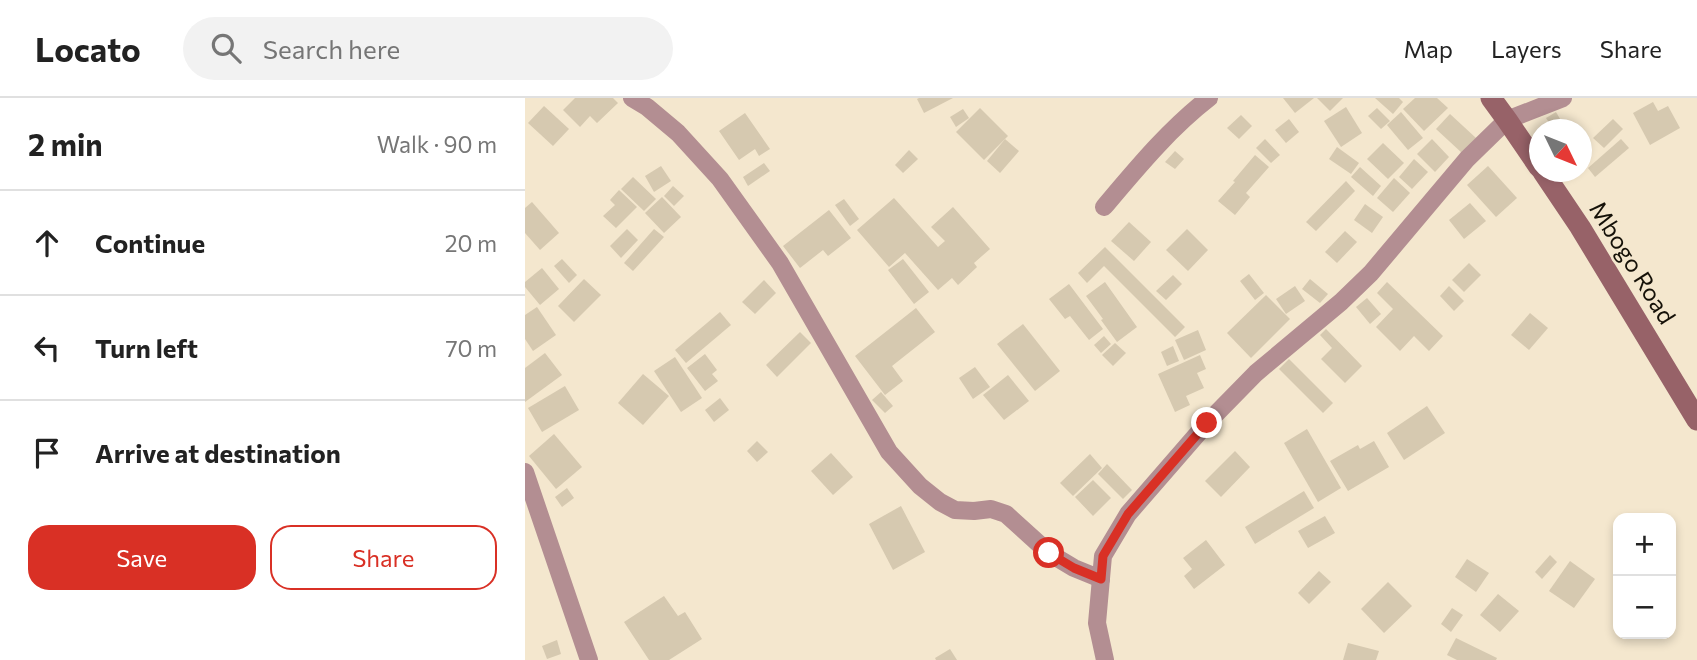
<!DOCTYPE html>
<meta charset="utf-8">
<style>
:root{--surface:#fff;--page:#f2f2f2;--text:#222;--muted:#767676;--line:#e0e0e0;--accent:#d93025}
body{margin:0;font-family:Commissioner,sans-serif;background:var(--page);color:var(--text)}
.controls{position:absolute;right:21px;bottom:21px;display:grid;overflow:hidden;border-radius:14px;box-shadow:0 4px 10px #0003}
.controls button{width:63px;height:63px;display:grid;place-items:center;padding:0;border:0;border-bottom:2px solid var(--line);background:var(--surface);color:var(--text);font:35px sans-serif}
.compass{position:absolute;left:1004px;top:21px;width:63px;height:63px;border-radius:50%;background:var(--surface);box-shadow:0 4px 10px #0003;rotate:133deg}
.stop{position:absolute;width:21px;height:21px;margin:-16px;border:5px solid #d93025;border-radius:50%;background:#fff}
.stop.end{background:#d93025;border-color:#fff;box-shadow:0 2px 7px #0008}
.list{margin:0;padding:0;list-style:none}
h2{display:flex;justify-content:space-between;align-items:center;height:91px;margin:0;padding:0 28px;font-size:30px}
h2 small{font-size:23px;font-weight:400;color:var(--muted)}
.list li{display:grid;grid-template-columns:46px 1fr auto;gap:21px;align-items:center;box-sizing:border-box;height:105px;padding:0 28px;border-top:2px solid var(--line)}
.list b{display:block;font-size:26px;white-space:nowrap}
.list em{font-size:23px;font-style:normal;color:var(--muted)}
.actions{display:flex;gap:14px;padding:21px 28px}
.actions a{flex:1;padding:16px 0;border:2px solid var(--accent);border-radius:21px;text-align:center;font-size:24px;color:var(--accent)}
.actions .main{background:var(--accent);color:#fff}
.icon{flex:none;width:38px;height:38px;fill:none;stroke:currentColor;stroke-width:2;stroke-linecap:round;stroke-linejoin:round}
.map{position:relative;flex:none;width:1172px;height:562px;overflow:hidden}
header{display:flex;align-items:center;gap:42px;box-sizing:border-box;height:98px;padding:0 35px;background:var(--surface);border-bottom:2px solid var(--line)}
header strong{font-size:33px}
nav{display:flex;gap:38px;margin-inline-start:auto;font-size:24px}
.search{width:490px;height:63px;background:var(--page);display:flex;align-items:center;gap:18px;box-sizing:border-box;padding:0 24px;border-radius:38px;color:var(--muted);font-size:26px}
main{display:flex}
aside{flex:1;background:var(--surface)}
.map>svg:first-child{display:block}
.building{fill:#d6c9b0}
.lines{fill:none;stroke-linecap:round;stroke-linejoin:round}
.street{stroke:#b38e92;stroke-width:18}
.secondary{stroke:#976268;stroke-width:21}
.route{stroke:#d93025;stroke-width:9}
.labels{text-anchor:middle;stroke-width:5;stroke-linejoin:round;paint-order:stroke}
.street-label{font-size:24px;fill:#151108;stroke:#f4e7ce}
</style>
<header>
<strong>Locato</strong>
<div class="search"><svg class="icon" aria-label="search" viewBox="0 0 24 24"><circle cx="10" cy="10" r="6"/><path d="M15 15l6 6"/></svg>Search here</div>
<nav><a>Map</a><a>Layers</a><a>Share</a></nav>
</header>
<main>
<aside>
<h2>2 min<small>Walk · 90 m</small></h2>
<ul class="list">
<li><svg class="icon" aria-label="ahead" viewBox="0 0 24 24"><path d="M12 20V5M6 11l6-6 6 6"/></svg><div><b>Continue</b></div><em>20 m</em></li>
<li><svg class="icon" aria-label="left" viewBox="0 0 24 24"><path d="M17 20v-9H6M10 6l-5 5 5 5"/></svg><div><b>Turn left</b></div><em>70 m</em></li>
<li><svg class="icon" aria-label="arrive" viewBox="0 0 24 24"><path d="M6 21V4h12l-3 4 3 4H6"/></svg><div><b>Arrive at destination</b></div></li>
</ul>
<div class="actions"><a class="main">Save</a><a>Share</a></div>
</aside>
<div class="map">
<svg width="1172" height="562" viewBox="0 0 1172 562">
<rect width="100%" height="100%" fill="#f4e7ce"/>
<g class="building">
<polygon points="50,0 88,0 93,5 72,25 65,18 55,29 38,12"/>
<polygon points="394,0 428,0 399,15 392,1"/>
<polygon points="758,0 789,0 770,15"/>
<polygon points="792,0 818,0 805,13"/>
<polygon points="850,0 874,0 878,4 868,16"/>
<polygon points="890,0 912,0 923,10 899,33 878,11"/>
<polygon points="1128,4 1133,13 1143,8 1155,30 1125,47 1108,15"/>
<polygon points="19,8 44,31 28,48 3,25"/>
<polygon points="821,9 837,35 816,49 799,23"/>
<polygon points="455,10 483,38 459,62 431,34"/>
<polygon points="852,10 865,23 856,31 843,18"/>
<polygon points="438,11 444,20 431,29 425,19"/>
<polygon points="876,14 898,40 883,52 862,27"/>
<polygon points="1031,14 1038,26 1029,32 1021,20"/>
<polygon points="220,15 245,51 234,58 230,51 214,62 194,33"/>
<polygon points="925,16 951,40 937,55 911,31"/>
<polygon points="716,17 727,28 714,41 702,30"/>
<polygon points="764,21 774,34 761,45 750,32"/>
<polygon points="1088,21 1098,31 1079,50 1068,40"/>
<polygon points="480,41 494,53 475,75 462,63"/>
<polygon points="740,41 755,57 746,65 731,50"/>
<polygon points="907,41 924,59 910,74 892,56"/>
<polygon points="1096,41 1104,50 1070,79 1063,70"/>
<polygon points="858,45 879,65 863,81 842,61"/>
<polygon points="812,49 834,65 826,76 804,61"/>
<polygon points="384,52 393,61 378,75 370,67"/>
<polygon points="650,53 659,61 650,71 640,64"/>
<polygon points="730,57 744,69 721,95 725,99 710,117 693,103 710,84 708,83"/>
<polygon points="889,61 903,74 887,91 874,79"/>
<polygon points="239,65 245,73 223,88 218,79"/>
<polygon points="136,68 146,83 129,94 120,78"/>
<polygon points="963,68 992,100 971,119 942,87"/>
<polygon points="835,69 856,88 848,98 826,79"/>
<polygon points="108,79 131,101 119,113 96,91"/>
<polygon points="869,80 885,95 868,114 852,100"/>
<polygon points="821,83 830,93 791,133 781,124"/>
<polygon points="148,88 159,98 149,108 139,98"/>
<polygon points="94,92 112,109 91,130 78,118 90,107 85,102"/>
<polygon points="137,99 156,119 139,135 120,115"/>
<polygon points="369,100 413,149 420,143 406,129 428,109 465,151 449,165 452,169 433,187 427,180 413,192 380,155 364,169 332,132"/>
<polygon points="319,101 334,121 325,128 310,107"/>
<polygon points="7,104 34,135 15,152 0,135 0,110"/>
<polygon points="945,105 961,123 939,141 924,122"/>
<polygon points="840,106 858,119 847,135 829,122"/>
<polygon points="304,112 326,140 303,158 298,152 275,170 258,148"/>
<polygon points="604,124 626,144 609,163 586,143"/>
<polygon points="102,131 113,142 96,160 85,148"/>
<polygon points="129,131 139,139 108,173 99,165"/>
<polygon points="662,131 683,152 663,173 641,152"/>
<polygon points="820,133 832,144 812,165 800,154"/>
<polygon points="580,149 660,229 650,239 579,168 562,185 553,175"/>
<polygon points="37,161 52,177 44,185 29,168"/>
<polygon points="378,161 404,194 389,206 363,172"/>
<polygon points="944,165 956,177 939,194 927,182"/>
<polygon points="17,170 34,191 15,207 0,189 0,184"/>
<polygon points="724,176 739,195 730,202 715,183"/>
<polygon points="648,177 657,186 641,202 631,193"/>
<polygon points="59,181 76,197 49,224 33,208"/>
<polygon points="785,181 803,196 795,205 777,191"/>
<polygon points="239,182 251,195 230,216 217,204"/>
<polygon points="580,184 612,229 592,244 576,222 578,221 561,198"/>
<polygon points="862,184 918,238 904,253 889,238 875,253 851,229 868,211 852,195"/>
<polygon points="544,186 578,231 564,242 545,218 540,221 524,201"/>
<polygon points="770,188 780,203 761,216 751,201"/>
<polygon points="924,188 939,203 929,213 915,198"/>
<polygon points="741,197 765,221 726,260 702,235"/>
<polygon points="842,200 856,216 845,226 831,209"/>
<polygon points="12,209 31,237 8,253 0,241 0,217"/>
<polygon points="391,210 410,234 367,268 378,283 360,297 330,258"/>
<polygon points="195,214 206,227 161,265 150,252"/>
<polygon points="1005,215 1023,230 1004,252 986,237"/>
<polygon points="498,226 535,273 510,293 472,246"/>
<polygon points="801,231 837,268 820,285 796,261 807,250 795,237"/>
<polygon points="673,232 681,252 659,262 650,242"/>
<polygon points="275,234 286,245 252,279 241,267"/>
<polygon points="579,238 586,246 576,255 569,247"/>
<polygon points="590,245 601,255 588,268 577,257"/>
<polygon points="648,248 654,263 642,268 636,254"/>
<polygon points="20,255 37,277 0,304 0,270"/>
<polygon points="180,256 192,272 187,276 193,283 180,293 162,270"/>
<polygon points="675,257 681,271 672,275 679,290 661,298 665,307 650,314 633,276"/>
<polygon points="150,259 177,300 156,314 129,273"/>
<polygon points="764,261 808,305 798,315 754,271"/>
<polygon points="450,269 465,289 448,301 434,280"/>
<polygon points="118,276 144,298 118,327 93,305"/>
<polygon points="483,277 504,303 479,322 458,297"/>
<polygon points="40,288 54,312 17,334 3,310"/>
<polygon points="356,294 368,308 360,315 347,302"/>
<polygon points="195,300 204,312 189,324 180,312"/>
<polygon points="902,308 920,335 879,362 862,335"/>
<polygon points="782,331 816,390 793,404 759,345"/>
<polygon points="29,336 57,369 31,391 4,358"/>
<polygon points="232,343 243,354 232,364 222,353"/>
<polygon points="849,343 864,369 823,393 805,363 833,347 835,351"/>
<polygon points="710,353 725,369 696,399 680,383"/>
<polygon points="306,355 328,379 308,397 286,373"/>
<polygon points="565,356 577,370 548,398 535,385"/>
<polygon points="582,366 607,392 598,401 573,376"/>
<polygon points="568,382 586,400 568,418 550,399"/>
<polygon points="42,390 49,400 37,409 30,399"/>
<polygon points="779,393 789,410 730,446 720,429"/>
<polygon points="376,408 400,454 368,472 344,426"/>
<polygon points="800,418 810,435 783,450 773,433"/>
<polygon points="681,442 700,467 669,491 659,478 667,471 658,460"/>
<polygon points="1025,457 1032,464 1017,481 1010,474"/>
<polygon points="942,461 964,475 951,494 930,479"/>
<polygon points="1045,463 1070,481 1049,510 1024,493"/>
<polygon points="794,473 806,484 784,506 773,495"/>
<polygon points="863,484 887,508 859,535 836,511"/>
<polygon points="973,496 994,513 975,534 955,517"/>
<polygon points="139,498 153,518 160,514 177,541 144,562 124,562 99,524"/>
<polygon points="927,510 938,517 926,534 916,526"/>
<polygon points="931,540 972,560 971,562 932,562 922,557"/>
<polygon points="32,542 36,556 22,561 17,548"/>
<polygon points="823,545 854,553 851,562 818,562"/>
<polygon points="425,551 432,562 411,562 410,560"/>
</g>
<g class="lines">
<g class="street">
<polyline points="107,0 122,9 153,35 195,81 255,165 364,354 395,388 415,404 430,412 449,413 466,411 481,416 524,455 549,470 576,481"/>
<path d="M579,109C612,70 644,31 684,0"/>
<polyline points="0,374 64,562"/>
<polyline points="580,562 572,525 578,458 603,416 682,325 731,275 816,204 846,175 942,61 982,22 1038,0"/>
</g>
<g class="secondary">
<polyline points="966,0 982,22 1014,69"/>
<polyline points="1018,74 1055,129 1172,322"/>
</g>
</g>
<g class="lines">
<polyline class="route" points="524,455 549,470 576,481 578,458 603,416 682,325"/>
</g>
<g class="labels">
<g class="street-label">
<text transform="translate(1107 165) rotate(58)" y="8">Mbogo Road</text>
</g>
</g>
</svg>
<div class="controls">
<button>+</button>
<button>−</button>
</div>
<svg class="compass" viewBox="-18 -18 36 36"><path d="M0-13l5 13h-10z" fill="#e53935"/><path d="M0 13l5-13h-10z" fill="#767676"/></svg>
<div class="stop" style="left:524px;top:455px"></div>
<div class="stop end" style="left:682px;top:325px"></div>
</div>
</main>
